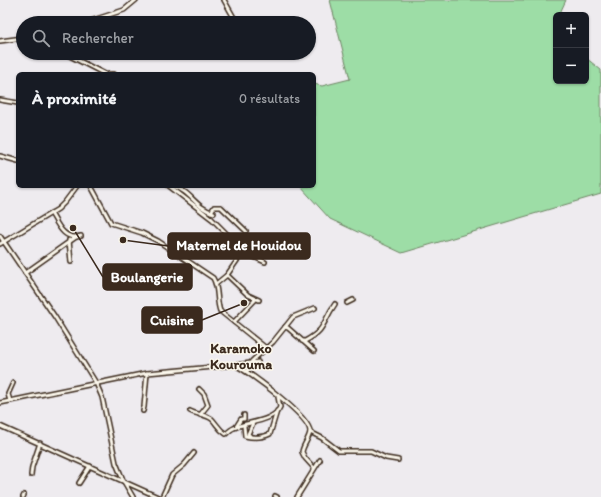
<!DOCTYPE html>
<html lang="fr">
<meta charset="utf-8">
<style>
:root{--surface:#171b24;--page:#242831;--text:#f1f3f6;--muted:#9ea1a6;--line:#363941}
body{margin:0;font-family:Itim,sans-serif;background:var(--page);color:var(--text)}
.controls{position:absolute;right:12px;top:12px;display:grid;overflow:hidden;border-radius:6px;box-shadow:0 1px 3px #0004}
.controls button{width:36px;height:36px;display:grid;place-items:center;padding:0;border:0;border-bottom:1px solid var(--line);background:var(--surface);color:var(--text);font:20px sans-serif}
.list{margin:0;padding:0;list-style:none}
h2{display:flex;justify-content:space-between;align-items:center;height:52px;margin:0;padding:0 16px;font-size:17px}
h2 small{font-size:13px;font-weight:400;color:var(--muted)}
.icon{flex:none;width:22px;height:22px;fill:none;stroke:currentColor;stroke-width:2;stroke-linecap:round;stroke-linejoin:round}
.map{position:relative;flex:none;width:601px;height:497px;overflow:hidden}
.search{position:absolute;background:var(--surface);box-shadow:0 1px 3px #0004;left:16px;top:16px;width:300px;height:44px;display:flex;align-items:center;gap:10px;box-sizing:border-box;padding:0 14px;border-radius:22px;color:var(--muted);font-size:15px}
.panel{position:absolute;background:var(--surface);box-shadow:0 1px 3px #0004;left:16px;top:72px;width:300px;height:116px;border-radius:6px}
.map>svg:first-child{display:block}
.green{fill:#9ddda6;stroke:#6c8462}
.lines{fill:none;stroke-linecap:round;stroke-linejoin:round}
.street-casing{stroke:#3b2a1e;stroke-width:6}
.street{stroke:#fbf7ec;stroke-width:3}
.labels{text-anchor:middle;stroke-width:3;stroke-linejoin:round;paint-order:stroke}
.neighbourhood-label{font-size:14px;font-weight:bold;fill:#3b2a1e;stroke:#fbf7ec}
.leader{fill:none;stroke:#3b2a1e;stroke-width:1.5}
.callout-dot{fill:#3b2a1e;stroke:#fbf7ec;stroke-width:1.5}
.callout{fill:#3b2a1e;stroke:#3b2a1e;stroke-width:1.5}
.callout-label{font-size:14px;text-anchor:middle;font-weight:bold;fill:#fff}
</style>
<div class="map">
<svg width="601" height="497" viewBox="0 0 601 497">
<rect width="100%" height="100%" fill="#eeebef"/>
<filter id="ink" filterUnits="userSpaceOnUse"><feTurbulence type="fractalNoise" baseFrequency=".025" numOctaves="2"/><feDisplacementMap in="SourceGraphic" scale="8" xChannelSelector="R" yChannelSelector="G"/><feConvolveMatrix kernelMatrix="1 2 1 2 8 2 1 2 1" color-interpolation-filters="sRGB"/></filter>
<g filter="url(#ink)">
<polygon class="green" points="330,0 566,0 559,15 556,15 556,81 586,81 586,58 601,70 601,194 402,253 330,219 300,186 314,186 314,84 322,86 350,79"/>
<g class="lines">
<g class="street-casing">
<g id="street">
<polyline points="224,0 237,23"/>
<polyline points="84,23 124,10 136,0"/>
<polyline points="0,41 23,38"/>
<polyline points="64,53 105,74"/>
<polyline points="109,74 114,74"/>
<polyline points="0,100 18,103"/>
<polyline points="0,156 18,161"/>
<path d="M91,186L111,223L142,233L158,241L213,278C219,288 216,300 220,311L266,348"/>
<polyline points="169,186 212,219 238,245 243,252 265,262"/>
<path d="M173,186C192,192 194,207 214,213"/>
<polyline points="211,212 214,207 221,207 246,231"/>
<path d="M51,213C58,225 64,241 81,236"/>
<polyline points="0,236 55,317 96,383 102,397 116,463 123,480 133,497"/>
<polyline points="69,240 71,262"/>
<polyline points="0,244 58,209 65,202 77,186"/>
<polyline points="25,273 76,237"/>
<polyline points="227,275 248,295 259,300"/>
<polyline points="216,284 227,275 243,252"/>
<polyline points="347,303 353,300"/>
<polyline points="234,322 255,300"/>
<polyline points="285,327 288,328 314,351"/>
<path d="M302,341H305C327,329 322,322 335,304"/>
<polyline points="236,365 258,362"/>
<polyline points="247,371 252,361 273,342 293,317 315,308"/>
<polyline points="199,389 204,394 208,405 200,415"/>
<polyline points="10,401 8,394 13,383"/>
<path d="M0,403L147,373L235,365C249,372 311,417 310,432C309,439 303,445 302,452L305,458L314,468"/>
<polyline points="143,411 144,407 147,373"/>
<path d="M190,411C197,415 205,414 212,419C217,424 218,429 226,434C228,432 231,429 234,428C245,422 274,422 280,407L278,397"/>
<polyline points="0,426 158,497"/>
<path d="M244,426L245,436C254,438 262,438 270,434L277,411"/>
<polyline points="236,427 241,419 244,419 244,415"/>
<polyline points="310,432 322,438 339,451 371,451 386,458 398,460"/>
<polyline points="250,436 248,434 253,423"/>
<polyline points="31,475 32,467 40,443"/>
<polyline points="79,483 90,466"/>
<polyline points="275,496 277,497"/>
<polyline points="23,497 24,495"/>
<polyline points="162,497 172,475 184,465 194,453"/>
<polyline points="297,497 320,460"/>
</g>
</g>
<use href="#street" class="street"/>
</g>
</g>
<g class="labels">
<g class="neighbourhood-label">
<text x="241" y="353">Karamoko<tspan x="241" dy="16">Kourouma</tspan></text>
</g>
</g>
<path class="leader" d="M123 240L168 246M73 228L103 277M244 303L202 320"/>
<g class="callout-dot">
<circle cx="123" cy="240" r="4"/>
<circle cx="73" cy="228" r="4"/>
<circle cx="244" cy="303" r="4"/>
</g>
<g class="callout">
<rect x="168" y="233" width="142" height="26" rx="4"/>
<rect x="103" y="264" width="89" height="26" rx="4"/>
<rect x="142" y="307" width="60" height="26" rx="4"/>
</g>
<g class="callout-label">
<text x="239" y="250">Maternel de Houidou</text>
<text x="147" y="282">Boulangerie</text>
<text x="172" y="325">Cuisine</text>
</g>
</svg>
<div class="controls">
<button>+</button>
<button>−</button>
</div>
<div class="search"><svg class="icon" aria-label="search" viewBox="0 0 24 24"><circle cx="10" cy="10" r="6"/><path d="M15 15l6 6"/></svg>Rechercher</div>
<section class="panel">
<h2>À proximité<small>0 résultats</small></h2>
<ul class="list">
</ul>
</section>
</div>
